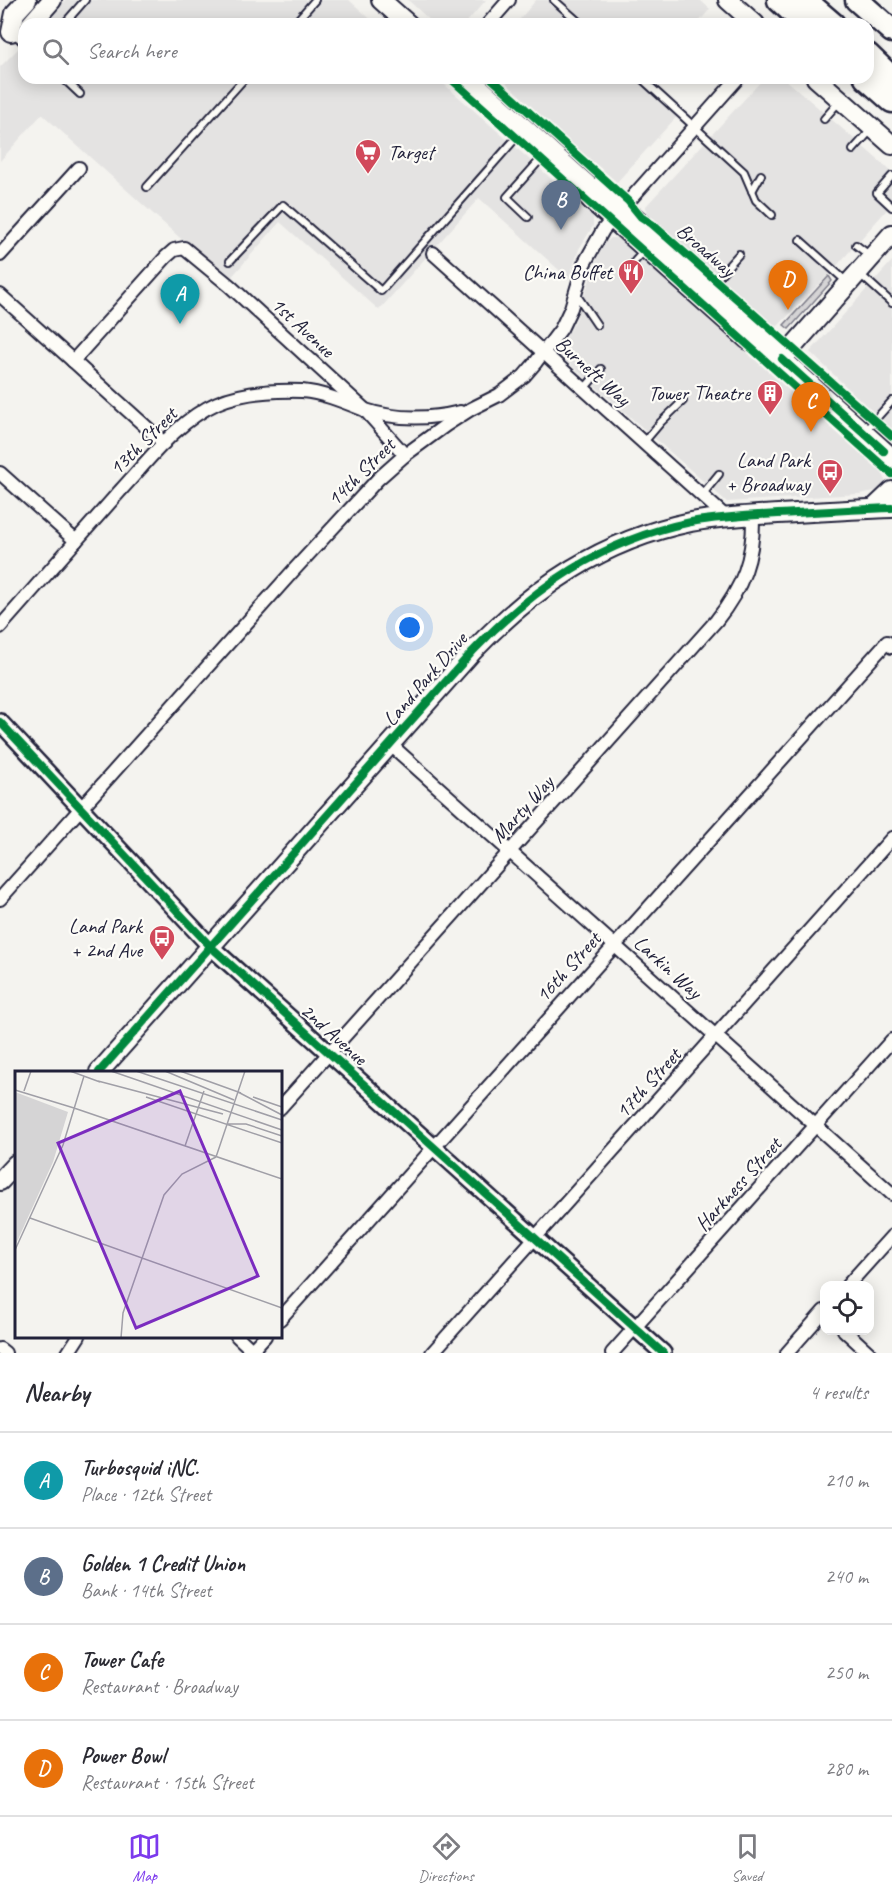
<!DOCTYPE html>
<meta charset="utf-8">
<style>
:root{--surface:#fff;--page:#f7f7f7;--text:#2b2b33;--muted:#7c7c81;--line:#e1e1e2;--accent:#7c3aed}
body{margin:0;font-family:Caveat,sans-serif;background:var(--page);color:var(--text)}
.controls{position:absolute;right:18px;bottom:18px;display:grid;overflow:hidden;border-radius:12px;box-shadow:0 3px 15px #0003}
.controls button{width:54px;height:54px;display:grid;place-items:center;padding:0;border:0;border-bottom:2px solid var(--line);background:var(--surface);color:var(--text);font:30px sans-serif}
.you{position:absolute;left:410px;top:628px;width:21px;height:21px;margin:-15px;border:4px solid #fff;border-radius:50%;background:#1a73e8;box-shadow:0 0 0 9px #1a73e833}
.badge{display:grid;place-items:center;width:39px;height:39px;border-radius:50%;background:var(--accent);color:#fff;font-size:20px;font-weight:700}
.pin{position:absolute;translate:-50% -50px;filter:drop-shadow(0 2px 3px #0008)}
.pin::after{content:'';position:absolute;top:32px;width:21px;height:18px;background:inherit;clip-path:polygon(0 0,100% 0,50% 100%)}
.list{margin:0;padding:0;list-style:none}
h2{display:flex;justify-content:space-between;align-items:center;height:78px;margin:0;padding:0 24px;font-size:26px}
h2 small{font-size:20px;font-weight:400;color:var(--muted)}
.list li{display:grid;grid-template-columns:39px 1fr auto;gap:18px;align-items:center;box-sizing:border-box;height:96px;padding:0 24px;border-top:2px solid var(--line)}
.list b{display:block;font-size:22px;white-space:nowrap}
.list p{margin:0;font-size:20px;white-space:nowrap;color:var(--muted)}
.list em{font-size:20px;font-style:normal;color:var(--muted)}
.icon{flex:none;width:33px;height:33px;fill:none;stroke:currentColor;stroke-width:2;stroke-linecap:round;stroke-linejoin:round}
.map{position:relative;flex:none;width:892px;height:1353px;overflow:hidden}
.search{position:absolute;background:var(--surface);box-shadow:0 3px 15px #0003;left:18px;right:18px;top:18px;height:66px;display:flex;align-items:center;gap:15px;box-sizing:border-box;padding:0 21px;border-radius:18px;color:var(--muted);font-size:22px}
.sheet{height:462px;background:var(--surface)}
nav{display:flex;justify-content:space-around;align-items:center;box-sizing:border-box;height:84px;border-top:2px solid var(--line);background:var(--surface);font-size:16px;color:var(--muted)}
nav a{display:grid;justify-items:center;gap:3px}
nav .on{color:var(--accent)}
.map>svg:first-child{display:block}
.built{fill:#e4e3e2}
.green{fill:#d5d4d5;stroke:#7c7b88;stroke-width:1.5}
.lines{fill:none;stroke-linecap:round;stroke-linejoin:round}
.service-casing{stroke:#22223b;stroke-width:10}
.minor-casing{stroke:#22223b;stroke-width:16}
.tertiary-casing{stroke:#22223b;stroke-width:20}
.secondary-casing{stroke:#22223b;stroke-width:22}
.motorway-casing{stroke:#22223b;stroke-width:27}
.service{stroke:#fdfcf7;stroke-width:6}
.minor{stroke:#fdfcf7;stroke-width:12}
.tertiary{stroke:#fdfcf7;stroke-width:15}
.secondary{stroke:#fdfcf7;stroke-width:18}
.motorway{stroke:#fdfcf7;stroke-width:22}
.cycleway-casing{stroke:#fdfcf7;stroke-width:11}
.cycleway{stroke:#00873e;stroke-width:8}
.labels{text-anchor:middle;stroke-width:4.5;stroke-linejoin:round;paint-order:stroke}
.poi-label{font-size:21px;fill:#22223b;stroke:#fdfcf7;text-anchor:end}
.street-label{font-size:21px;fill:#22223b;stroke:#fdfcf7}
.inset-road{fill:none;stroke:#a09fa7;stroke-width:1.5}
.view{fill:#7b2cbf;fill-opacity:0.15;stroke:#7b2cbf;stroke-width:3}
.inset-edge{fill:none;stroke:#22223b;stroke-width:3}
</style>
<div class="map">
<svg width="892" height="1353" viewBox="0 0 892 1353">
<rect width="100%" height="100%" fill="#f4f3ef"/>
<filter id="ink" filterUnits="userSpaceOnUse"><feTurbulence type="fractalNoise" baseFrequency=".0167" numOctaves="2"/><feDisplacementMap in="SourceGraphic" scale="12" xChannelSelector="R" yChannelSelector="G"/><feConvolveMatrix kernelMatrix="1 2 1 2 8 2 1 2 1" color-interpolation-filters="sRGB"/></filter>
<g filter="url(#ink)">
<g class="built">
<polygon points="66,0 349,0 376,24 43,24"/>
<polygon points="408,0 486,0 465,24 434,24"/>
<polygon points="536,0 700,0 710,9 697,24 516,24"/>
<polygon points="24,43 24,78 437,78 589,212 593,218 593,226 579,249 569,279 479,198 379,310 280,222 228,281 42,114 0,161 0,67"/>
<polygon points="501,78 649,78 646,82 680,113 617,182 571,143"/>
<polygon points="764,78 784,78 892,172 892,204 833,270 776,328 646,212 646,206"/>
<polygon points="611,238 616,238 621,241 881,472 885,478 885,485 880,490 859,494 727,502 562,357 561,347 575,322 597,259 605,243"/>
<polygon points="892,261 892,430 810,352"/>
</g>
<polygon class="green" points="829,276 832,281 789,329 784,325"/>
<g class="lines">
<g class="service-casing">
<g id="service">
<polyline points="554,0 581,24"/>
<polyline points="64,24 85,0"/>
<polyline points="294,24 315,0"/>
<polyline points="12,32 24,43"/>
<polyline points="63,78 80,94"/>
<polyline points="641,78 744,172 756,200 772,215"/>
<polyline points="824,119 838,103"/>
<polyline points="853,150 871,130"/>
<polyline points="892,176 877,193 892,207"/>
<polyline points="147,187 245,78"/>
<polyline points="752,191 761,175"/>
<polyline points="528,217 507,197 548,151"/>
<polyline points="800,240 848,283"/>
<polyline points="856,245 869,255"/>
<polyline points="230,261 283,205 381,291 524,129"/>
<polyline points="635,261 645,250"/>
<polyline points="861,275 892,303"/>
<polyline points="712,284 739,254"/>
<polyline points="576,294 597,325"/>
<polyline points="584,389 601,369"/>
<polyline points="864,432 892,401"/>
<polyline points="644,442 661,422 683,401"/>
<polyline points="702,495 719,474"/>
</g>
</g>
<g class="minor-casing">
<g id="minor">
<polyline points="488,24 509,0"/>
<polyline points="433,253 727,518"/>
<polyline points="0,255 79,168"/>
<polyline points="0,295 164,443"/>
<polyline points="73,361 166,257 174,250 184,248 230,286 364,409 405,455"/>
<polyline points="0,473 76,541"/>
<path d="M0,627C40,582 80,536 120,491C149,460 177,421 217,403C243,392 274,390 302,391C323,393 342,401 362,409C395,420 427,420 460,412"/>
<polyline points="391,745 892,1194"/>
<polyline points="0,899 293,571 378,479 405,455 446,425 471,409 499,395 524,376 536,362 561,329 571,308 584,264 603,230 738,78"/>
<path d="M280,1108L716,621C743,587 754,558 753,515"/>
<polyline points="847,1286 892,1236"/>
<polyline points="280,1319 887,642 892,647"/>
<polyline points="844,1330 869,1353"/>
<polyline points="237,1336 255,1353"/>
<polyline points="0,1349 5,1353"/>
<polyline points="252,1350 265,1336"/>
<polyline points="68,1353 79,1336"/>
<polyline points="432,1353 892,838"/>
<polyline points="612,1353 892,1040"/>
<polyline points="787,1353 824,1311"/>
</g>
</g>
<g class="tertiary-casing">
<polyline id="tertiary" points="0,722 211,947 663,1353"/>
</g>
<g class="secondary-casing">
<g id="secondary">
<polyline points="381,0 408,24"/>
<polyline points="728,0 755,24"/>
<polyline points="31,24 52,0"/>
<polyline points="11,32 15,13 27,0"/>
<polyline points="469,78 591,188 601,188 606,192 759,327 782,359 892,458"/>
<polyline points="816,78 892,145"/>
<polyline points="591,188 591,200 747,339 778,356"/>
<polyline points="782,359 892,234"/>
<polyline points="874,508 892,491"/>
<path d="M99,1072L473,651C534,587 603,540 691,522C725,516 761,515 796,513C828,511 860,509 892,508"/>
<polyline points="0,1181 16,1164"/>
</g>
</g>
<g class="motorway-casing">
<g id="motorway">
<polyline points="779,0 805,24"/>
<polyline points="805,0 833,24"/>
<polyline points="857,0 892,31"/>
<polyline points="868,55 892,78"/>
<polyline points="866,78 892,101"/>
</g>
</g>
<use href="#service" class="service"/>
<use href="#minor" class="minor"/>
<use href="#tertiary" class="tertiary"/>
<use href="#secondary" class="secondary"/>
<use href="#motorway" class="motorway"/>
<g class="cycleway-casing">
<g id="cycleway">
<polyline points="450,78 892,474"/>
<polyline points="491,78 628,201 641,217 652,224 892,436"/>
<polyline points="782,359 884,451"/>
<polyline points="0,722 211,947 663,1353"/>
<path d="M99,1072L473,651C534,587 603,540 691,522C725,516 761,515 796,513C828,511 860,509 892,508"/>
</g>
</g>
<use href="#cycleway" class="cycleway"/>
</g>
</g>
<defs>
<g id="supermarket-pin" transform="scale(1.35)"><path d="M0 17L-7.5 6A9.5 9.5 0 1 1 7.5 6Z" fill="#d1495b" stroke="#fdfcf7"/><path d="M-6-5.5h2.5l.6 2H6L4.5 2H-2.5L-4.4-4H-6ZM-1.5 3.2a1.3 1.3 0 1 0 .1 0ZM3 3.2a1.3 1.3 0 1 0 .1 0Z" fill="#fff"/></g>
<g id="restaurant-pin" transform="scale(1.35)"><path d="M0 17L-7.5 6A9.5 9.5 0 1 1 7.5 6Z" fill="#d1495b" stroke="#fdfcf7"/><path d="M-5-6h1v4h1v-4h1v4h1v-4h1v5L-1.5 .5V6h-2V.5L-5-1ZM5-6V6H3V1.5H1.5Q1.5-4 5-6Z" fill="#fff"/></g>
<g id="building-pin" transform="scale(1.35)"><path d="M0 17L-7.5 6A9.5 9.5 0 1 1 7.5 6Z" fill="#d1495b" stroke="#fdfcf7"/><path d="M-4-6H4V6H1V3H-1V6H-4ZM-2.5-4.3h1.7v1.8h-1.7ZM.8-4.3h1.7v1.8H.8ZM-2.5-1h1.7V.8h-1.7ZM.8-1h1.7V.8H.8Z" fill="#fff"/></g>
<g id="bus-pin" transform="scale(1.35)"><path d="M0 17L-7.5 6A9.5 9.5 0 1 1 7.5 6Z" fill="#d1495b" stroke="#fdfcf7"/><path d="M-5-6H5V4H4V6H2V4H-2V6H-4V4H-5ZM-3.5-4V0h7V-4ZM-3.5 1.2v1.5H-2V1.2ZM2 1.2v1.5H3.5V1.2Z" fill="#fff"/></g>
</defs>
<g fill-rule="evenodd">
<use href="#supermarket-pin" x="368" y="152"/>
<use href="#restaurant-pin" x="631" y="272"/>
<use href="#building-pin" x="770" y="393"/>
<use href="#bus-pin" x="830" y="472"/>
<use href="#bus-pin" x="162" y="938"/>
</g>
<g class="labels">
<g class="poi-label">
<text x="388" y="159" text-anchor="start">Target</text>
<text x="612" y="279">China Buffet</text>
<text x="750" y="400">Tower Theatre</text>
<text x="810" y="467">Land Park<tspan x="810" dy="24">+ Broadway</tspan></text>
<text x="142" y="933">Land Park<tspan x="142" dy="24">+ 2nd Ave</tspan></text>
</g>
<g class="street-label">
<text transform="translate(706 250) rotate(41)" y="7">Broadway</text>
<text transform="translate(303 327) rotate(43)" y="7">1st Avenue</text>
<text transform="translate(593 371) rotate(42)" y="7">Burnett Way</text>
<text transform="translate(143 441) rotate(-45)" y="7">13th Street</text>
<text transform="translate(361 472) rotate(-45)" y="7">14th Street</text>
<text transform="translate(425 679) rotate(-49)" y="7">Land Park Drive</text>
<text transform="translate(522 809) rotate(-48)" y="7">Marty Way</text>
<text transform="translate(568 967) rotate(-48)" y="7">16th Street</text>
<text transform="translate(668 967) rotate(42)" y="7">Larkin Way</text>
<text transform="translate(334 1034) rotate(42)" y="7">2nd Avenue</text>
<text transform="translate(648 1083) rotate(-48)" y="7">17th Street</text>
<text transform="translate(738 1184) rotate(-48)" y="7">Harkness Street</text>
</g>
</g>
<g transform="translate(15 1071)">
<rect width="267" height="267" fill="#f4f3ef"/>
<path d="M0,21L53,41L38,91L0,175Z" fill="#d5d4d5"/>
<path class="inset-road" d="M55,0L85,11M96,0L267,59M121,0L267,49M150,0L219,29M165,0L226,22M83,10L208,43M0,19L59,37M9,20L16,0M223,21L267,44M131,26L267,72M238,26L267,36M59,37L267,108M212,53H231L267,65M170,75L189,20M201,86L230,0M15,147L267,237M0,179L48,74L69,5M106,267L108,242L149,124L167,103L201,86"/>
<path class="view" d="M165,20L243,205L121,257L43,72Z"/>
<rect width="267" height="267" class="inset-edge"/>
</g>
</svg>
<div class="controls">
<button><svg class="icon" aria-label="locate" viewBox="0 0 24 24"><circle cx="12" cy="12" r="6"/><path d="M12 2v4M12 18v4M2 12h4M18 12h4"/></svg></button>
</div>
<div class="you"></div>
<div class="pin badge" style="left:180px;top:324px;background:#0f9aa8">A</div>
<div class="pin badge" style="left:561px;top:230px;background:#5c6f8a">B</div>
<div class="pin badge" style="left:811px;top:432px;background:#e8710a">C</div>
<div class="pin badge" style="left:788px;top:310px;background:#e8710a">D</div>
<div class="search"><svg class="icon" aria-label="search" viewBox="0 0 24 24"><circle cx="10" cy="10" r="6"/><path d="M15 15l6 6"/></svg>Search here</div>
</div>
<section class="sheet">
<h2>Nearby<small>4 results</small></h2>
<ul class="list">
<li><span class="badge" style="background:#0f9aa8">A</span><div><b>Turbosquid iNC.</b><p>Place · 12th Street</p></div><em>210 m</em></li>
<li><span class="badge" style="background:#5c6f8a">B</span><div><b>Golden 1 Credit Union</b><p>Bank · 14th Street</p></div><em>240 m</em></li>
<li><span class="badge" style="background:#e8710a">C</span><div><b>Tower Cafe</b><p>Restaurant · Broadway</p></div><em>250 m</em></li>
<li><span class="badge" style="background:#e8710a">D</span><div><b>Power Bowl</b><p>Restaurant · 15th Street</p></div><em>280 m</em></li>
</ul>
</section>
<nav>
<a class="on"><svg class="icon" aria-label="map" viewBox="0 0 24 24"><path d="M3 6l6-2 6 2 6-2v14l-6 2-6-2-6 2zM9 4v14M15 6v14"/></svg>Map</a>
<a><svg class="icon" aria-label="directions" viewBox="0 0 24 24"><path d="M12 3l9 9-9 9-9-9zM9 14v-3h6M13 9l2 2-2 2"/></svg>Directions</a>
<a><svg class="icon" aria-label="saved" viewBox="0 0 24 24"><path d="M7 4h10v16l-5-4-5 4z"/></svg>Saved</a>
</nav>
